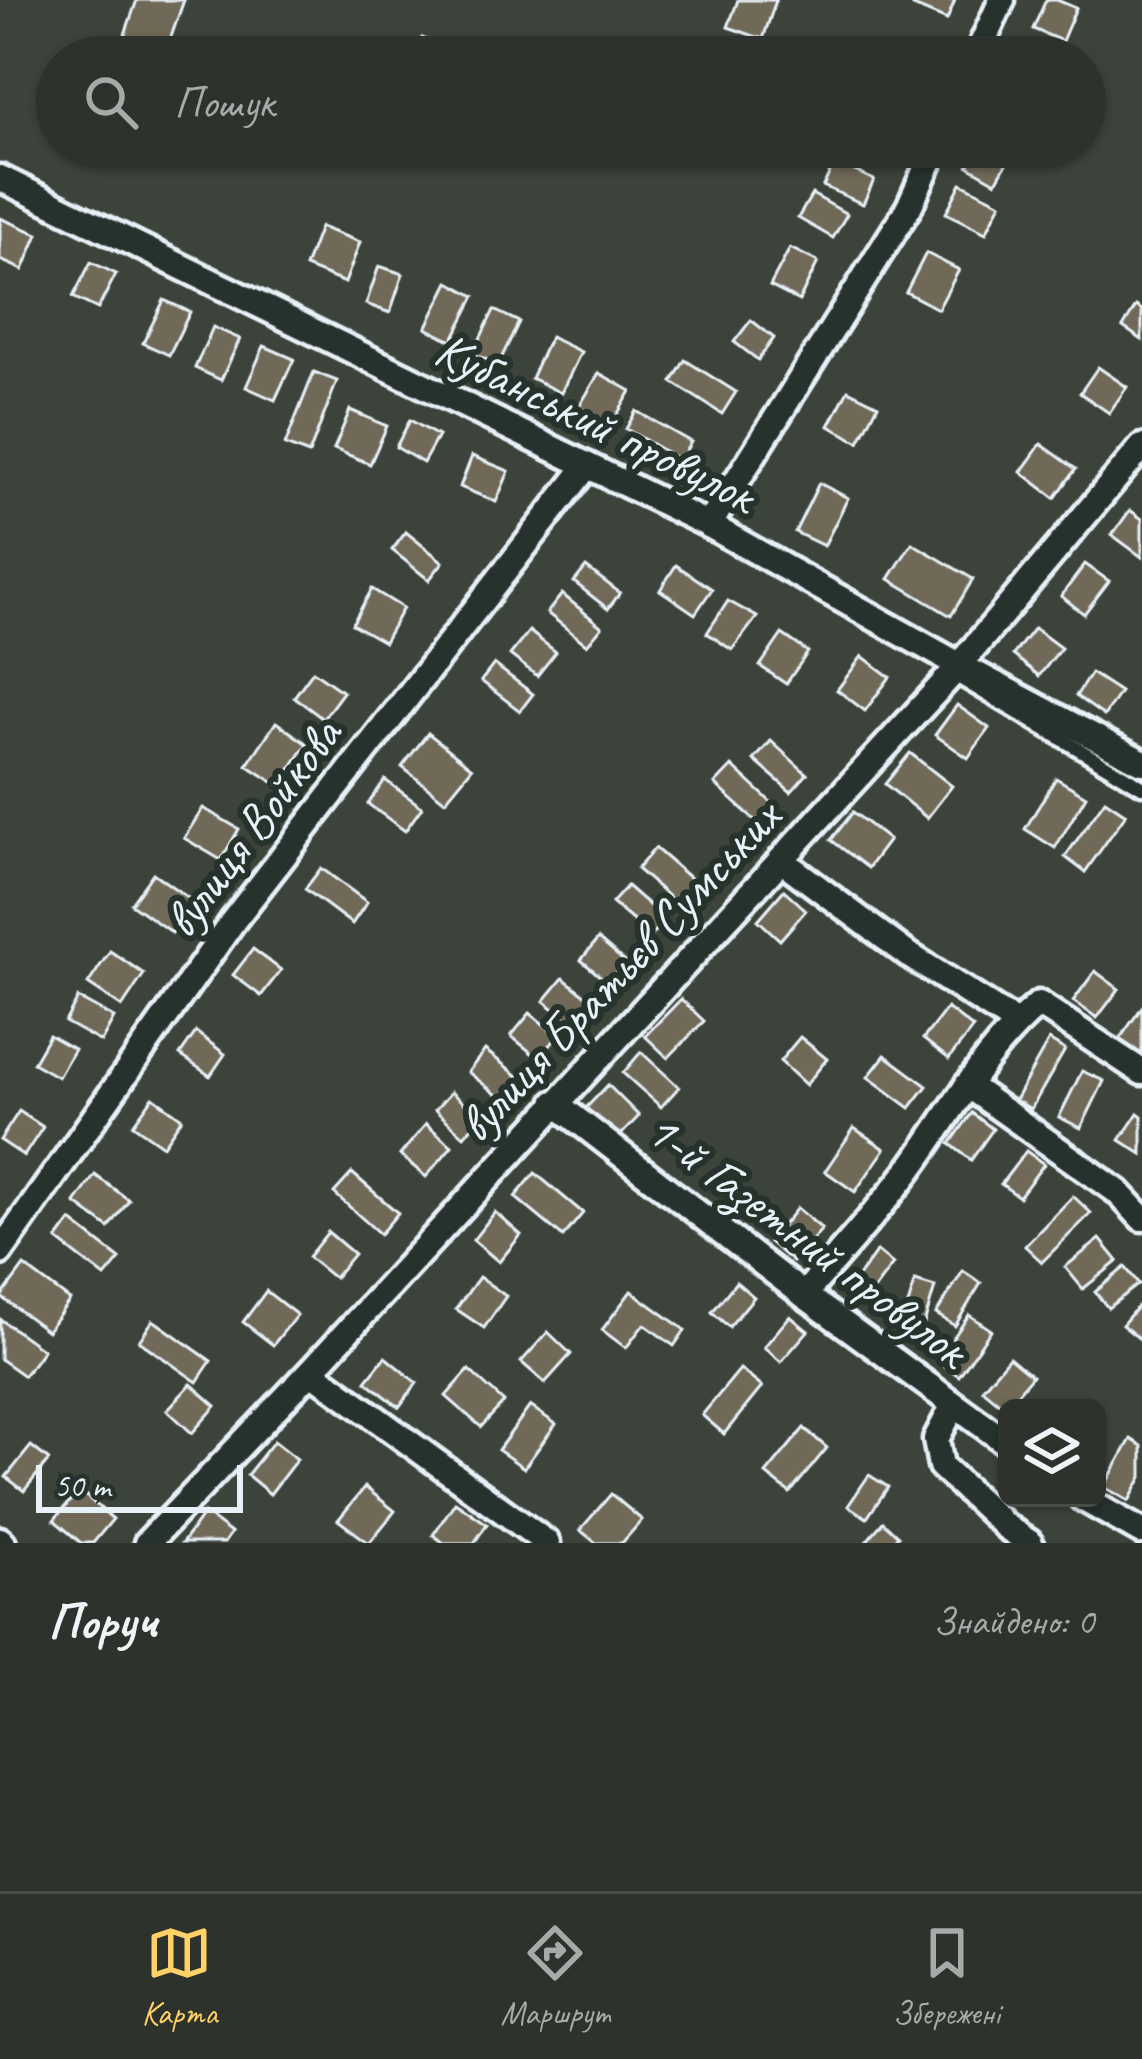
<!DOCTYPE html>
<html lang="uk">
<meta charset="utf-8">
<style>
:root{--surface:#2d322c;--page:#353a34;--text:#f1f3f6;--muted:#a7aaa9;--line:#484d48;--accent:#ffd166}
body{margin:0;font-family:Caveat,sans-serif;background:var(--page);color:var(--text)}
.controls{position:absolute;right:36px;bottom:36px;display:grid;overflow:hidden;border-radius:18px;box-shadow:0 3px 9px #0004}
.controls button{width:108px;height:108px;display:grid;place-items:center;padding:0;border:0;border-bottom:3px solid var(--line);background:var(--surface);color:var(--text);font:60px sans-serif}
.scale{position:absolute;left:36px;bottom:30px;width:207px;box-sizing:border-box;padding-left:12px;border:6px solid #e8f1f8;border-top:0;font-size:33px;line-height:42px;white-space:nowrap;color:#e8f1f8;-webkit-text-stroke:9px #26332d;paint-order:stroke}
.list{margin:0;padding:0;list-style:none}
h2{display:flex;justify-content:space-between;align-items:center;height:156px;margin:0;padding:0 48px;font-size:51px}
h2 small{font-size:39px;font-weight:400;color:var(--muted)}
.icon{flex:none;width:66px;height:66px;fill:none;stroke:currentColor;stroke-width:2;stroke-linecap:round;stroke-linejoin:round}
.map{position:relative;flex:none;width:1142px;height:1543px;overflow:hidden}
.search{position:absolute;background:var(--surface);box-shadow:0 3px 9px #0004;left:36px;right:36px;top:36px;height:132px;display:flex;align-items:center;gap:30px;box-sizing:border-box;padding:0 42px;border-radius:66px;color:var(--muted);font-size:45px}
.sheet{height:348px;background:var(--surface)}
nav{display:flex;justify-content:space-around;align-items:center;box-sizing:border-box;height:168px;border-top:3px solid var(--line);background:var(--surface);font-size:33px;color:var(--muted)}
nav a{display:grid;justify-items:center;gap:6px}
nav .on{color:var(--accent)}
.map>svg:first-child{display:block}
.building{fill:#706958;stroke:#e8f1f8;stroke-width:3}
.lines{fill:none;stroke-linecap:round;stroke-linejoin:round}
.lane-casing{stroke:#e8f1f8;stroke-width:21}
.street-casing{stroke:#e8f1f8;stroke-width:33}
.lane{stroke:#26332d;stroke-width:12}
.street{stroke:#26332d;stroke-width:24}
.labels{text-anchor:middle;stroke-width:12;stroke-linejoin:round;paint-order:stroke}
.street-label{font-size:51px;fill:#e8f1f8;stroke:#26332d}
</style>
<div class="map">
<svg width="1142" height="1543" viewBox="0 0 1142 1543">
<rect width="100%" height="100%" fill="#3c433a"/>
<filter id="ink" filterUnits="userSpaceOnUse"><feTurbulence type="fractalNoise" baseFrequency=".00833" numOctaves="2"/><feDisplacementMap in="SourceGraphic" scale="24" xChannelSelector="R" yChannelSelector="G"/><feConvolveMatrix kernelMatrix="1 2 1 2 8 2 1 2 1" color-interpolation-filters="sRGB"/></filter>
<g filter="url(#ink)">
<g class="building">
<polygon points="137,0 184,0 164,57 117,57"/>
<polygon points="738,0 776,0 763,39 728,27"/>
<polygon points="915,0 955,0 947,20 913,6"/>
<polygon points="1046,0 1057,0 1076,8 1062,41 1033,29"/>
<polygon points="422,38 470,57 415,57"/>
<polygon points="848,147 890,147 885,160"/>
<polygon points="979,147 1004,147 1013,152 996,182 968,166"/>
<polygon points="835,162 874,180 863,204 823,186"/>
<polygon points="961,183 1001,203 986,233 946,213"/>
<polygon points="812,194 847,214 833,238 798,218"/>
<polygon points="0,218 38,234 23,270 0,260"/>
<polygon points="320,227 360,242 345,283 305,267"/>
<polygon points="790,248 818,262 799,301 770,286"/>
<polygon points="926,253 959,270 938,309 906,292"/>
<polygon points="91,262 116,274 98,309 73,297"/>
<polygon points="379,266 403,274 390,313 366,304"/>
<polygon points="449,282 475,296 452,341 426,328"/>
<polygon points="164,300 190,312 169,355 143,343"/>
<polygon points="1136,306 1142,310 1142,340 1123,327"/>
<polygon points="494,310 519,322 498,365 473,353"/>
<polygon points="751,320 774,338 758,360 734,342"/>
<polygon points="213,327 240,339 221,380 195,368"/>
<polygon points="550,337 581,352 561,393 531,378"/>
<polygon points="264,346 294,359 275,400 246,387"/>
<polygon points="685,360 736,392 722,414 672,382"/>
<polygon points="1098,367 1127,387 1109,413 1080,393"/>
<polygon points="314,372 337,381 309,454 285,445"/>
<polygon points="599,373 631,391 611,425 579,407"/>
<polygon points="848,390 878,405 859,442 829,426"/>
<polygon points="350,410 387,426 370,464 334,449"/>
<polygon points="636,411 691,442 680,460 626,429"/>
<polygon points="410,420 438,436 423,463 396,447"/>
<polygon points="1041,444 1076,469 1055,498 1021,472"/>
<polygon points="472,456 509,471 496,502 460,487"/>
<polygon points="819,483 848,498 824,546 795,532"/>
<polygon points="1130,510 1142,519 1142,557 1112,535"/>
<polygon points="406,532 443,562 429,580 392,550"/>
<polygon points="912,543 973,579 951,616 889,579"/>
<polygon points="1085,564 1109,581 1084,614 1061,596"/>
<polygon points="676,565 712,589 695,614 660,590"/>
<polygon points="586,567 620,593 608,609 574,582"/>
<polygon points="372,589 403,608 384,642 352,624"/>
<polygon points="562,594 602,627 587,645 547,613"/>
<polygon points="728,601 757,617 732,650 707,633"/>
<polygon points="1034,628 1061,648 1039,676 1013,655"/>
<polygon points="529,631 556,652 537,676 510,655"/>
<polygon points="782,634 808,652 786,684 760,666"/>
<polygon points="862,656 890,677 865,711 837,690"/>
<polygon points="494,664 533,694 520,711 481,681"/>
<polygon points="313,671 343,692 323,719 294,697"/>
<polygon points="1091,673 1120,692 1104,716 1076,696"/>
<polygon points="957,705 989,728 968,758 935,735"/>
<polygon points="276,722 307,744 279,786 247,765"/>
<polygon points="428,733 472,768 445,801 402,767"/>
<polygon points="771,741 807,774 791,792 754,760"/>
<polygon points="910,753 952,786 927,818 885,784"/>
<polygon points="732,766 775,806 759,824 715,784"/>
<polygon points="1056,778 1086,796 1055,848 1025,829"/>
<polygon points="385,780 422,807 405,831 368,804"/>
<polygon points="1105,800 1126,814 1085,872 1065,857"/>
<polygon points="203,808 239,829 221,860 184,838"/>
<polygon points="853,812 889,840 868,868 831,840"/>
<polygon points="655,848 698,885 679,906 637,869"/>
<polygon points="321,868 367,902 352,924 305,889"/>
<polygon points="153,873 194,902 172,933 131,904"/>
<polygon points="627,886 665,919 651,936 612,903"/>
<polygon points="784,890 806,910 780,940 758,920"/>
<polygon points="598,939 625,962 608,983 581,960"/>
<polygon points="253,949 281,970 261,996 233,975"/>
<polygon points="110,951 144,974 122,1007 88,984"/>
<polygon points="1095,971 1119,989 1097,1018 1073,1001"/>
<polygon points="563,978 591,1000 572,1023 544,1001"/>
<polygon points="78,998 114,1018 101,1042 65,1022"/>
<polygon points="681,999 704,1021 668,1058 645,1036"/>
<polygon points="1142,1007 1142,1056 1119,1040"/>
<polygon points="947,1008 973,1028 949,1059 923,1039"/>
<polygon points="530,1013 558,1036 539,1059 511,1036"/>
<polygon points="196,1032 225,1054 210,1076 180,1055"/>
<polygon points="49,1035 74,1049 58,1077 33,1063"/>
<polygon points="800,1037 827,1059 806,1085 780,1061"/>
<polygon points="1049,1040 1065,1050 1031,1109 1015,1100"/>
<polygon points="485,1050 518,1076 501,1098 468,1072"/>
<polygon points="641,1052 679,1087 661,1107 623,1073"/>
<polygon points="885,1055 927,1086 910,1108 868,1077"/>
<polygon points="1082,1071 1104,1081 1081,1128 1059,1117"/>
<polygon points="608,1085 639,1116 616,1140 585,1109"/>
<polygon points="451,1092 480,1118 464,1136 435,1110"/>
<polygon points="153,1097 182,1118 163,1146 133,1125"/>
<polygon points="19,1111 43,1127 24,1156 0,1140"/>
<polygon points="972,1113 993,1129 971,1160 950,1144"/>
<polygon points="1138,1113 1142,1116 1142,1154 1120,1140"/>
<polygon points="426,1124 452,1146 426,1177 400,1155"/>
<polygon points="854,1128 885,1149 855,1192 825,1171"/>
<polygon points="1026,1151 1044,1164 1019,1197 1001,1184"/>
<polygon points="352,1173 398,1213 380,1234 334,1193"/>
<polygon points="535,1173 583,1213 563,1237 515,1197"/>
<polygon points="95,1175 129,1200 109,1228 75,1203"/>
<polygon points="1073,1196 1091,1213 1042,1262 1025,1246"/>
<polygon points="797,1208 822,1229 793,1262 769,1242"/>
<polygon points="495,1212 521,1235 499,1262 473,1240"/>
<polygon points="71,1221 120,1259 105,1277 57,1240"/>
<polygon points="328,1232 354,1254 334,1278 308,1257"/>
<polygon points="1100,1239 1118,1261 1083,1289 1065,1267"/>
<polygon points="877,1251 893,1264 863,1305 846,1293"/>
<polygon points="24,1266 70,1300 47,1331 1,1297"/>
<polygon points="1125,1267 1139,1284 1108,1308 1095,1292"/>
<polygon points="963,1271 981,1283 955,1326 936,1314"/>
<polygon points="479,1277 506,1296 484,1328 456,1309"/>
<polygon points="915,1281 935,1287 919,1341 899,1335"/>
<polygon points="736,1282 754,1297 729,1327 712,1312"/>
<polygon points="266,1291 297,1315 273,1345 243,1322"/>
<polygon points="631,1291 685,1330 674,1346 644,1324 626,1348 602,1330"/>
<polygon points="1142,1301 1142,1339 1141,1340 1122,1325"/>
<polygon points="969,1315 991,1330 959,1376 937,1361"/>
<polygon points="790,1316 808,1331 781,1362 764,1347"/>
<polygon points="0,1319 43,1350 24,1376 0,1359"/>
<polygon points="153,1320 211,1361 197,1382 139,1341"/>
<polygon points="548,1332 571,1354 545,1383 521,1362"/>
<polygon points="385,1357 417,1383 399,1407 366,1381"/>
<polygon points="1009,1357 1032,1376 1005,1408 982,1389"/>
<polygon points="740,1369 762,1387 724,1434 702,1415"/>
<polygon points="469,1370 504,1402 481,1427 446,1396"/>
<polygon points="191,1384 216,1406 192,1433 167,1410"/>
<polygon points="530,1406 556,1424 524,1468 498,1450"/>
<polygon points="804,1428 827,1448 790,1493 766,1474"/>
<polygon points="1131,1439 1142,1446 1142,1477 1129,1501 1104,1487"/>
<polygon points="274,1441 297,1459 270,1494 247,1475"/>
<polygon points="31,1446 49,1460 24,1491 6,1477"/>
<polygon points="869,1475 888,1487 867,1518 848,1506"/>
<polygon points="365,1487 395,1511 369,1543 338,1520"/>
<polygon points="79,1490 113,1519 93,1543 81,1543 54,1520"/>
<polygon points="611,1494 642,1520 622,1543 596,1543 580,1530"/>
<polygon points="455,1502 487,1524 474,1543 444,1543 433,1535"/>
<polygon points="204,1513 231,1533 224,1543 182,1543"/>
<polygon points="883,1522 898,1536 892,1543 865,1543"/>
</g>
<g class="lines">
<g class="lane-casing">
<polyline id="lane" points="953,674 1142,787"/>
</g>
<g class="street-casing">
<g id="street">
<polyline points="976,57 1002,0"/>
<polyline points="0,178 709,525 959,665 1142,762"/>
<polyline points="709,525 909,207 936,147"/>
<polyline points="781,860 907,954 1016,1023"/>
<polyline points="967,1085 1118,1192 1142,1218"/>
<polyline points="555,1103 804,1295 1007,1443"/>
<polyline points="0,1252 233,921 587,466"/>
<path d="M804,1295C838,1254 875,1215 907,1173C950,1116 983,1050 1039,1004L1142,1072"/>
<polyline points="311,1371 547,1543"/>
<polyline points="954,1405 936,1439 941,1466 1005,1526 1030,1543"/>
<polyline points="1082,1498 1142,1532"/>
<polyline points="0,1540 3,1543"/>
<polyline points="147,1543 311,1371 952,674 1142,447"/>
</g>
</g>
<use href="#lane" class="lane"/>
<use href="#street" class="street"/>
</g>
</g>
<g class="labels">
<g class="street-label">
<text transform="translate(596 421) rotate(26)" y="18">Кубанський провулок</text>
<text transform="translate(251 827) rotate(-53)" y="18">вулиця Войкова</text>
<text transform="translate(618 970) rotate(-47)" y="18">вулиця Братьєв Сумських</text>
<text transform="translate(808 1238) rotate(37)" y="18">1-й Газетний провулок</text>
</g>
</g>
</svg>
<div class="controls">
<button><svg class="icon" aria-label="layers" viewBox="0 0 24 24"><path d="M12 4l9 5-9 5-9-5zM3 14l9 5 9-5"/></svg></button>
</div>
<div class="scale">50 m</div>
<div class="search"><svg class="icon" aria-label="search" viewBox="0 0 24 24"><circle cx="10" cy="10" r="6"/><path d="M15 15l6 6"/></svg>Пошук</div>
</div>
<section class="sheet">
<h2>Поруч<small>Знайдено: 0</small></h2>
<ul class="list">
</ul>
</section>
<nav>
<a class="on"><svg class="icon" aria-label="map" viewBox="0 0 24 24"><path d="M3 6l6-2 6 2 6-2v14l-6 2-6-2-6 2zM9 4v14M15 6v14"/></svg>Карта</a>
<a><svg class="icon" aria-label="directions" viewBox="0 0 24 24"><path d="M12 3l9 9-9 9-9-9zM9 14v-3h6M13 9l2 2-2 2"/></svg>Маршрут</a>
<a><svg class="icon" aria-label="saved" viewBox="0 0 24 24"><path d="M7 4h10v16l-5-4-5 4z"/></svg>Збережені</a>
</nav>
